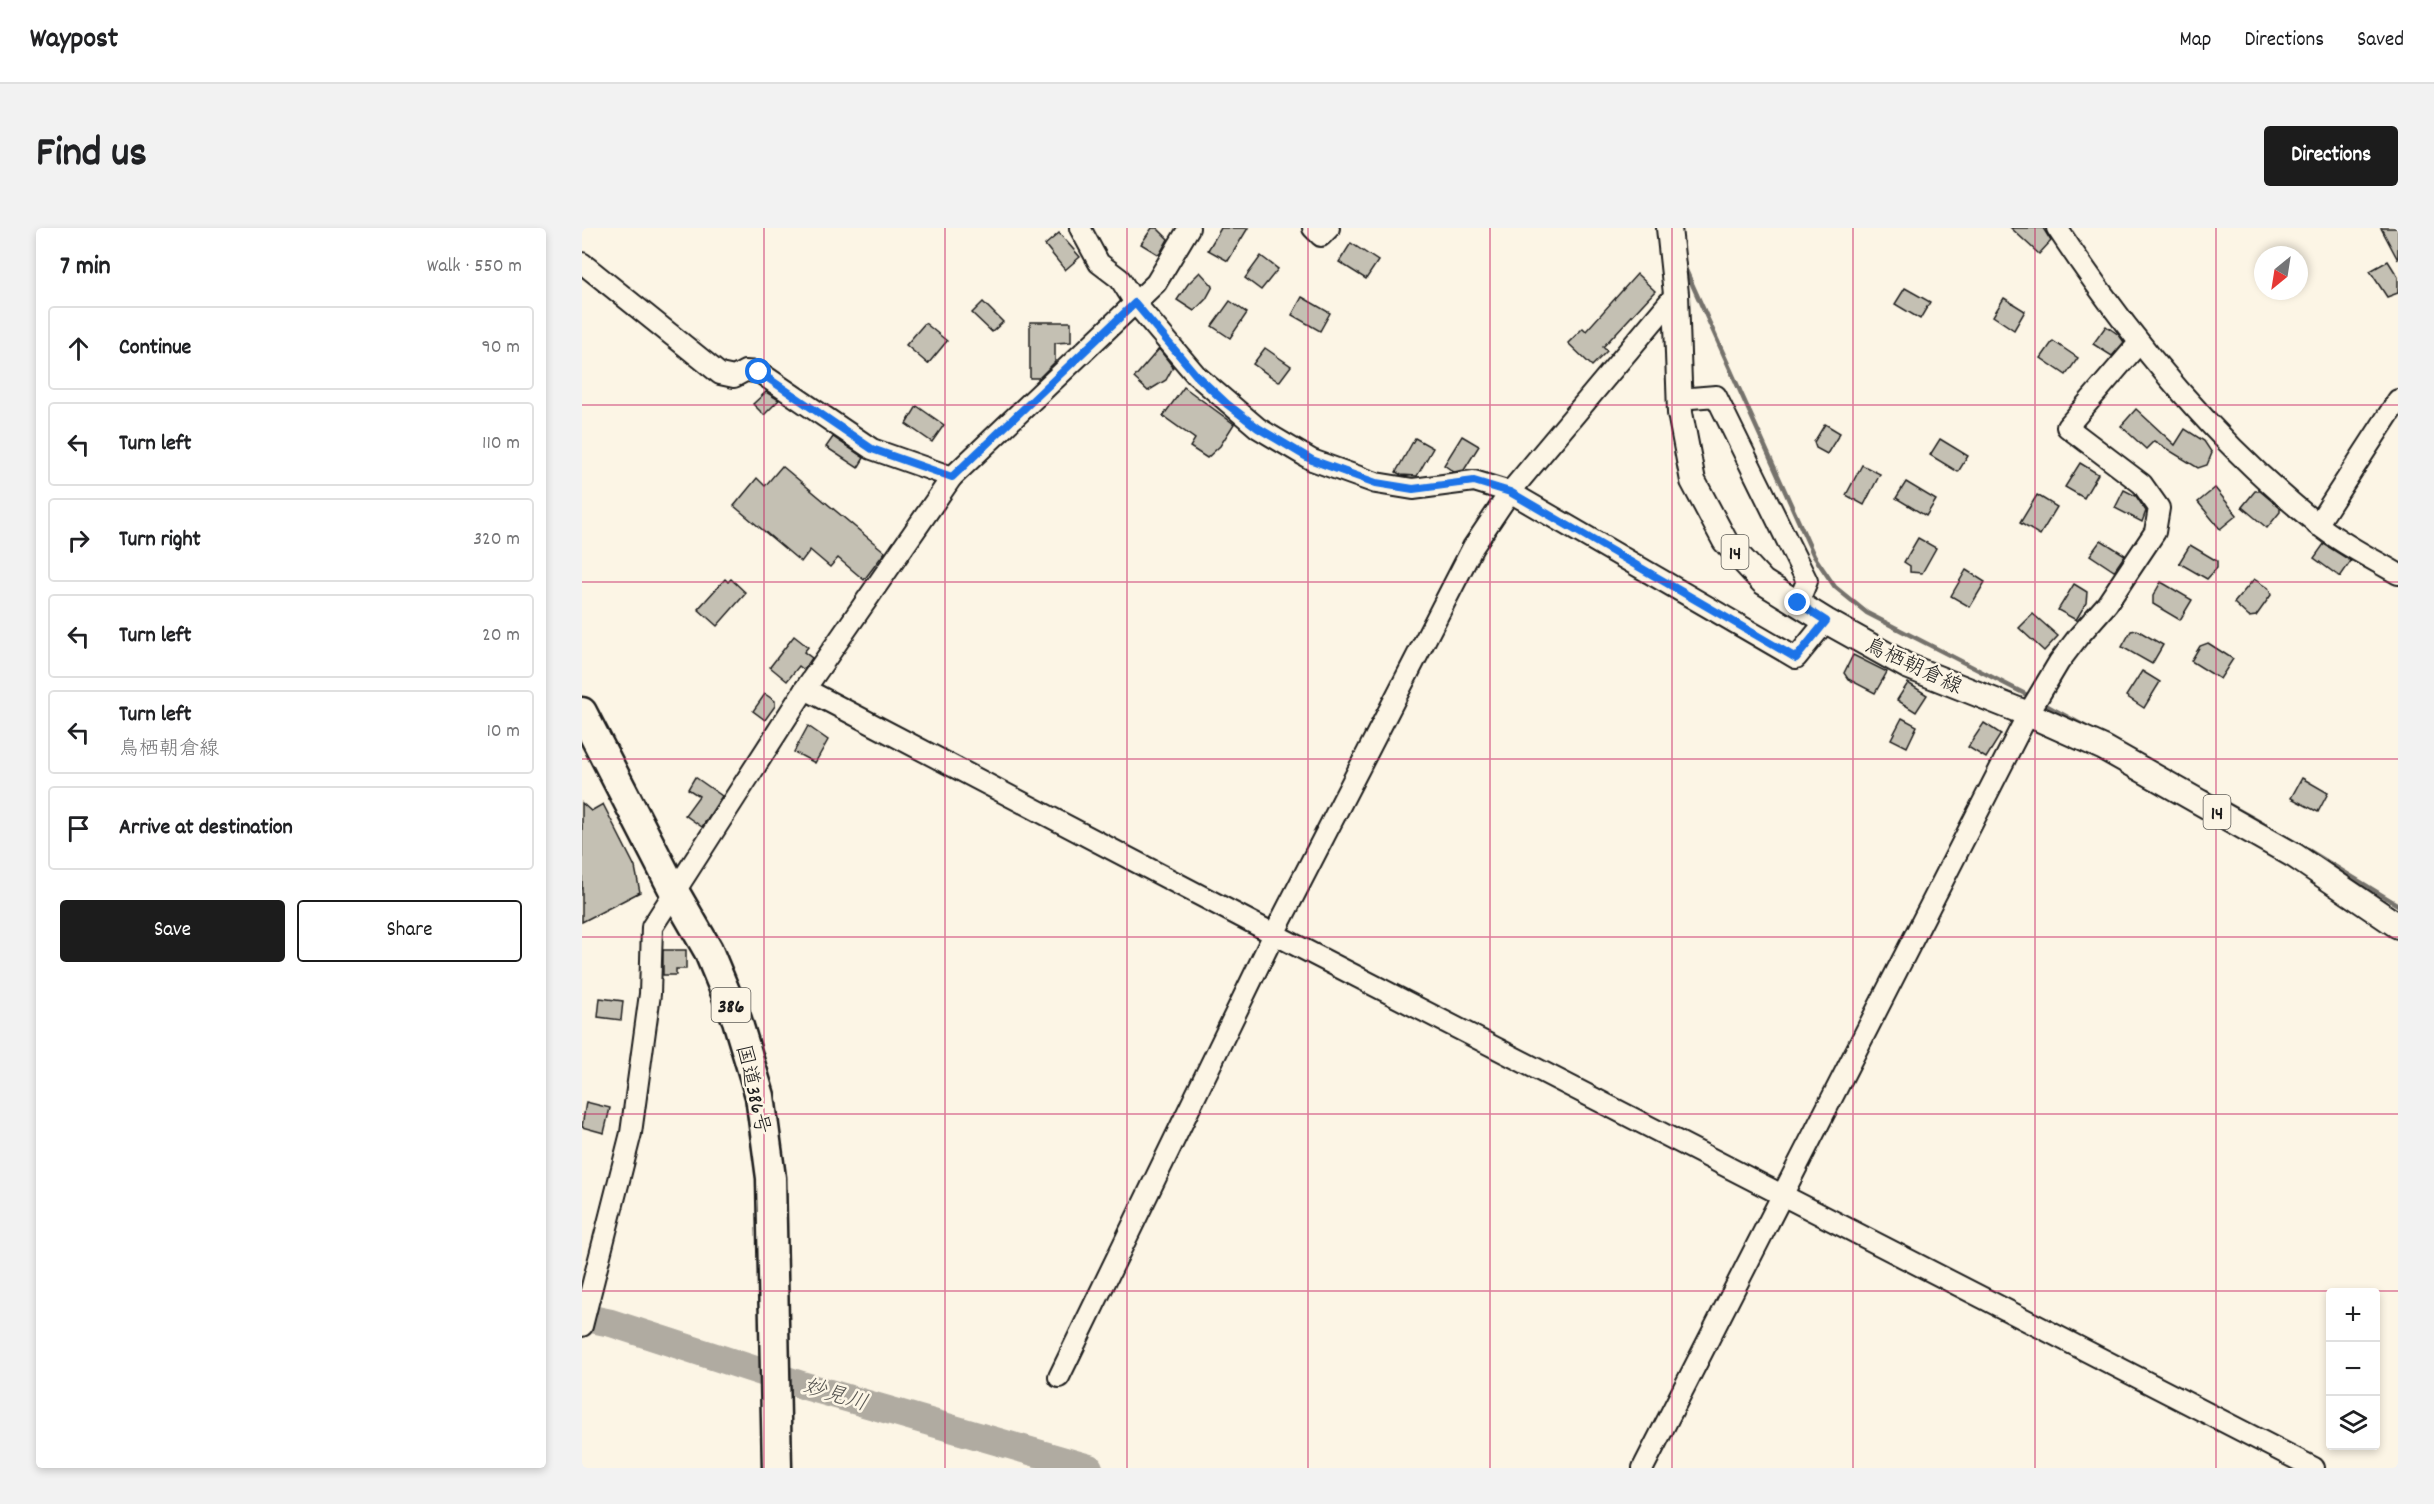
<!DOCTYPE html>
<meta charset="utf-8">
<style>
:root{--surface:#fff;--page:#f2f2f2;--text:#202124;--muted:#757577;--line:#e0e0e0;--accent:#1c1c1c}
body{margin:0;font-family:Dekko,"Klee One",sans-serif;background:var(--page);color:var(--text)}
.controls{position:absolute;right:18px;bottom:18px;display:grid;overflow:hidden;border-radius:6px;box-shadow:0 3px 9px #0003}
.controls button{width:54px;height:54px;display:grid;place-items:center;padding:0;border:0;border-bottom:2px solid var(--line);background:var(--surface);color:var(--text);font:30px sans-serif}
.compass{position:absolute;left:1672px;top:18px;width:54px;height:54px;border-radius:50%;background:var(--surface);box-shadow:0 3px 9px #0003;rotate:210deg}
.stop{position:absolute;width:18px;height:18px;margin:-14px;border:4px solid #1a73e8;border-radius:50%;background:#fff}
.stop.end{background:#1a73e8;border-color:#fff;box-shadow:0 2px 6px #0008}
.list{margin:0;padding:0;list-style:none}
h2{display:flex;justify-content:space-between;align-items:center;height:78px;margin:0;padding:0 24px;font-size:26px}
h2 small{font-size:20px;font-weight:400;color:var(--muted)}
.list li{display:grid;grid-template-columns:39px 1fr auto;gap:18px;align-items:center;box-sizing:border-box;height:84px;margin:0 12px 12px;padding:0 12px;border:2px solid var(--line);border-radius:6px}
.list b{display:block;font-size:22px;white-space:nowrap}
.list p{margin:0;font-size:20px;white-space:nowrap;color:var(--muted)}
.list em{font-size:20px;font-style:normal;color:var(--muted)}
.actions{display:flex;gap:12px;padding:18px 24px}
.actions a{flex:1;padding:14px 0;border:2px solid var(--accent);border-radius:6px;text-align:center;font-size:21px;color:var(--accent)}
.actions .main{background:var(--accent);color:#fff}
.icon{flex:none;width:33px;height:33px;fill:none;stroke:currentColor;stroke-width:2;stroke-linecap:round;stroke-linejoin:round}
.map{position:relative;flex:none;width:1816px;height:1240px;overflow:hidden;border-radius:6px}
header{display:flex;align-items:center;gap:36px;box-sizing:border-box;height:84px;padding:0 30px;background:var(--surface);border-bottom:2px solid var(--line)}
header strong{font-size:28px}
nav{display:flex;gap:33px;margin-inline-start:auto;font-size:21px}
.intro{display:flex;align-items:center;justify-content:space-between;box-sizing:border-box;height:144px;padding:0 36px}
h1{margin:0;font-size:42px}
.button{padding:15px 27px;border-radius:6px;background:var(--accent);color:#fff;font-size:21px;font-weight:700}
main{display:flex;gap:36px;padding:0 36px}
aside{flex:1;background:var(--surface);border-radius:6px;box-shadow:0 3px 9px #0003}
.map>svg:first-child{display:block}
.lines{fill:none;stroke-linecap:round;stroke-linejoin:round}
.stream{stroke:#75726c;stroke-width:4.5}
.river{stroke:#b0aba1;stroke-width:28}
.building{fill:#c4c0b3;stroke:#1c1c1c;stroke-width:1.5}
.minor-casing{stroke:#1c1c1c;stroke-width:24}
.major-casing{stroke:#1c1c1c;stroke-width:28}
.highway-casing{stroke:#1c1c1c;stroke-width:33}
.minor{stroke:#fcf5e5;stroke-width:20}
.major{stroke:#fcf5e5;stroke-width:24}
.highway{stroke:#fcf5e5;stroke-width:28}
.route{stroke:#1a73e8;stroke-width:8}
.grid{fill:none;stroke:#c2185b;stroke-width:1.5;stroke-opacity:0.55}
.labels{text-anchor:middle;stroke-width:5;stroke-linejoin:round;paint-order:stroke}
.shield{fill:#fcf5e5;stroke:#5f5d58;stroke-width:1.5}
.shield-label{font-size:20px;font-weight:bold;fill:#1c1c1c}
.street-label{font-size:21px;fill:#1c1c1c;stroke:#fcf5e5}
.water-label{font-size:22px;font-style:italic;fill:#575551;stroke:#fcf5e5}
</style>
<header>
<strong>Waypost</strong>
<nav><a>Map</a><a>Directions</a><a>Saved</a></nav>
</header>
<div class="intro"><h1>Find us</h1><a class="button">Directions</a></div>
<main>
<aside>
<h2>7 min<small>Walk · 550 m</small></h2>
<ul class="list">
<li><svg class="icon" aria-label="ahead" viewBox="0 0 24 24"><path d="M12 20V5M6 11l6-6 6 6"/></svg><div><b>Continue</b></div><em>90 m</em></li>
<li><svg class="icon" aria-label="left" viewBox="0 0 24 24"><path d="M17 20v-9H6M10 6l-5 5 5 5"/></svg><div><b>Turn left</b></div><em>110 m</em></li>
<li><svg class="icon" aria-label="right" viewBox="0 0 24 24"><path d="M7 20v-9h11M14 6l5 5-5 5"/></svg><div><b>Turn right</b></div><em>320 m</em></li>
<li><svg class="icon" aria-label="left" viewBox="0 0 24 24"><path d="M17 20v-9H6M10 6l-5 5 5 5"/></svg><div><b>Turn left</b></div><em>20 m</em></li>
<li><svg class="icon" aria-label="left" viewBox="0 0 24 24"><path d="M17 20v-9H6M10 6l-5 5 5 5"/></svg><div><b>Turn left</b><p>鳥栖朝倉線</p></div><em>10 m</em></li>
<li><svg class="icon" aria-label="arrive" viewBox="0 0 24 24"><path d="M6 21V4h12l-3 4 3 4H6"/></svg><div><b>Arrive at destination</b></div></li>
</ul>
<div class="actions"><a class="main">Save</a><a>Share</a></div>
</aside>
<div class="map">
<svg width="1816" height="1240" viewBox="0 0 1816 1240">
<rect width="100%" height="100%" fill="#fcf5e5"/>
<filter id="ink" filterUnits="userSpaceOnUse"><feTurbulence type="fractalNoise" baseFrequency=".0167" numOctaves="2"/><feDisplacementMap in="SourceGraphic" scale="12" xChannelSelector="R" yChannelSelector="G"/><feConvolveMatrix kernelMatrix="1 2 1 2 8 2 1 2 1" color-interpolation-filters="sRGB"/></filter>
<g filter="url(#ink)">
<g class="lines">
<g class="stream">
<polyline points="1102,38 1232,328 1253,359 1285,385 1451,470"/>
<polyline points="1458,474 1506,500"/>
<polyline points="1624,564 1685,598"/>
<polyline points="1726,622 1816,677"/>
</g>
<polyline class="river" points="0,1089 29,1095 223,1158 507,1240"/>
</g>
<g class="building">
<polygon points="570,0 575,0 586,11 577,27 559,16"/>
<polygon points="639,0 666,0 646,33 626,22"/>
<polygon points="1429,0 1461,0 1469,13 1457,26"/>
<polygon points="1799,0 1816,0 1816,32"/>
<polygon points="477,5 498,29 483,42 463,17"/>
<polygon points="769,15 796,33 784,51 757,34"/>
<polygon points="679,28 696,41 679,62 663,50"/>
<polygon points="1806,33 1816,49 1816,65 1805,69 1788,43"/>
<polygon points="618,44 631,58 624,71 612,83 595,72 606,56"/>
<polygon points="1055,46 1073,63 1021,119 1025,123 1010,138 986,115 1001,100 1004,103"/>
<polygon points="1323,60 1348,74 1338,91 1313,76"/>
<polygon points="720,69 748,85 738,103 710,87"/>
<polygon points="1422,70 1443,83 1432,102 1411,88"/>
<polygon points="648,73 665,85 648,110 630,98"/>
<polygon points="401,74 421,94 410,104 390,85"/>
<polygon points="448,94 489,94 489,114 473,115 473,134 457,150 448,150"/>
<polygon points="343,95 365,113 346,136 324,117"/>
<polygon points="1524,98 1537,107 1542,114 1530,128 1511,116"/>
<polygon points="1471,113 1496,130 1484,147 1459,130"/>
<polygon points="683,120 709,138 697,154 671,136"/>
<polygon points="577,121 591,139 584,152 566,163 552,150"/>
<polygon points="602,159 652,196 638,218 625,230 608,219 613,211 581,188"/>
<polygon points="184,164 197,172 182,187 171,176"/>
<polygon points="335,178 362,197 350,214 324,196"/>
<polygon points="1554,181 1593,217 1603,201 1622,213 1630,225 1625,237 1616,240 1572,213 1564,221 1539,198"/>
<polygon points="1243,196 1258,205 1245,226 1234,220 1232,214"/>
<polygon points="880,208 897,218 882,242 872,244 862,237"/>
<polygon points="251,209 282,230 276,240 244,219"/>
<polygon points="833,210 851,220 835,248 819,247 814,244"/>
<polygon points="1358,211 1386,228 1376,244 1348,227"/>
<polygon points="1498,235 1516,246 1502,270 1483,259"/>
<polygon points="1280,237 1298,246 1282,277 1264,267"/>
<polygon points="200,238 303,324 282,352 256,330 248,339 228,322 219,334 152,278 175,250 183,258"/>
<polygon points="1324,254 1354,272 1344,288 1314,270"/>
<polygon points="1633,260 1655,287 1638,301 1616,274"/>
<polygon points="1542,262 1554,268 1564,283 1560,294 1533,280"/>
<polygon points="1673,263 1678,263 1698,280 1698,284 1685,300 1660,279"/>
<polygon points="1455,267 1475,279 1458,307 1438,295"/>
<polygon points="1336,310 1354,320 1340,345 1328,344 1328,338 1322,334"/>
<polygon points="1519,312 1543,327 1532,343 1508,327"/>
<polygon points="1742,316 1769,333 1758,349 1732,330"/>
<polygon points="1608,317 1635,333 1635,340 1625,351 1597,335"/>
<polygon points="1384,342 1403,354 1388,379 1369,368"/>
<polygon points="143,351 146,354 149,351 164,365 135,398 116,381"/>
<polygon points="1672,351 1687,361 1689,367 1674,388 1667,389 1652,375"/>
<polygon points="1579,354 1610,372 1598,392 1571,376 1571,368"/>
<polygon points="1492,356 1505,364 1504,375 1494,392 1476,382"/>
<polygon points="1451,386 1476,408 1462,423 1437,400"/>
<polygon points="1555,402 1581,417 1570,436 1540,419 1549,403"/>
<polygon points="212,408 226,419 222,424 230,430 222,442 217,438 205,453 188,439"/>
<polygon points="1626,415 1651,431 1638,451 1609,433 1618,418"/>
<polygon points="1271,427 1305,444 1293,465 1266,451 1262,445"/>
<polygon points="1560,443 1578,454 1562,480 1544,468"/>
<polygon points="1326,455 1345,467 1334,484 1315,472"/>
<polygon points="183,466 193,473 193,478 183,492 171,483"/>
<polygon points="1320,490 1335,498 1325,519 1309,511"/>
<polygon points="1402,495 1419,506 1404,530 1386,519"/>
<polygon points="226,498 246,512 233,535 212,524"/>
<polygon points="113,549 140,568 120,599 103,587 117,568 106,561"/>
<polygon points="1720,550 1746,565 1736,584 1709,570"/>
<polygon points="0,575 9,583 21,576 53,639 58,664 0,694"/>
<polygon points="81,722 104,722 104,741 94,741 94,747 81,747"/>
<polygon points="18,770 41,773 39,792 16,789"/>
<polygon points="4,874 28,880 22,905 0,899"/>
</g>
<g class="lines">
<g class="minor-casing">
<g id="minor">
<polyline points="498,0 517,35 538,51 553,75 614,147 676,200 730,232 794,255 831,261 892,253 928,264 1214,430 1244,393"/>
<polyline points="731,0 739,8 747,0"/>
<path d="M1475,0C1547,109 1632,213 1734,295C1758,315 1789,330 1816,346"/>
<polyline points="0,35 138,146 152,149 163,143 177,144 290,221 370,249"/>
<polyline points="1097,171 1134,168 1225,353 1216,375"/>
<polyline points="1735,297 1816,172"/>
<polyline points="223,461 692,706 1732,1240"/>
<polyline points="0,1098 49,905 68,766 70,699 223,461 370,249 574,55 607,0"/>
<polyline points="477,1149 692,706 891,319 928,264 1094,66"/>
<polyline points="1061,1240 1446,486 1477,434 1496,409 1525,376 1573,304 1577,280 1560,256 1485,199 1557,115"/>
</g>
</g>
<g class="major-casing">
<polyline id="major" points="1087,0 1094,66 1098,185 1111,253 1143,313 1181,354 1244,393 1325,438 1446,486 1522,520 1713,628 1816,698"/>
</g>
<g class="highway-casing">
<polyline id="highway" points="0,484 92,663 126,722 155,792 178,868 189,950 195,1240"/>
</g>
<use href="#minor" class="minor"/>
<use href="#major" class="major"/>
<use href="#highway" class="highway"/>
</g>
</g>
<g class="lines" filter="url(#ink)">
<polyline class="route" points="177,144 290,221 370,249 553,75 614,147 645,176 676,200 730,232 794,255 831,261 892,253 928,264 1214,430 1244,393 1216,375"/>
</g>
<path class="grid" d="M182,0V1240M363,0V1240M545,0V1240M726,0V1240M908,0V1240M1090,0V1240M1271,0V1240M1453,0V1240M1634,0V1240M0,177H1816M0,354H1816M0,531H1816M0,709H1816M0,886H1816M0,1063H1816"/>
<g class="labels">
<g class="shield">
<rect x="1139.5" y="307" width="27" height="34" rx="4.5"/>
<rect x="1621.5" y="567" width="27" height="34" rx="4.5"/>
<rect x="129.5" y="760" width="39" height="34" rx="4.5"/>
</g>
<g class="shield-label">
<text x="1153" y="331">14</text>
<text x="1635" y="591">14</text>
<text x="149" y="784">386</text>
</g>
<g class="street-label">
<text transform="translate(1332 437) rotate(25)" y="7">鳥栖朝倉線</text>
<text transform="translate(172 861) rotate(77)" y="7">国道386号</text>
</g>
<g class="water-label">
<text transform="translate(254 1165) rotate(17)" y="8">妙見川</text>
</g>
</g>
</svg>
<div class="controls">
<button>+</button>
<button>−</button>
<button><svg class="icon" aria-label="layers" viewBox="0 0 24 24"><path d="M12 4l9 5-9 5-9-5zM3 14l9 5 9-5"/></svg></button>
</div>
<svg class="compass" viewBox="-18 -18 36 36"><path d="M0-13l5 13h-10z" fill="#e53935"/><path d="M0 13l5-13h-10z" fill="#757577"/></svg>
<div class="stop" style="left:177px;top:144px"></div>
<div class="stop end" style="left:1216px;top:375px"></div>
</div>
</main>
